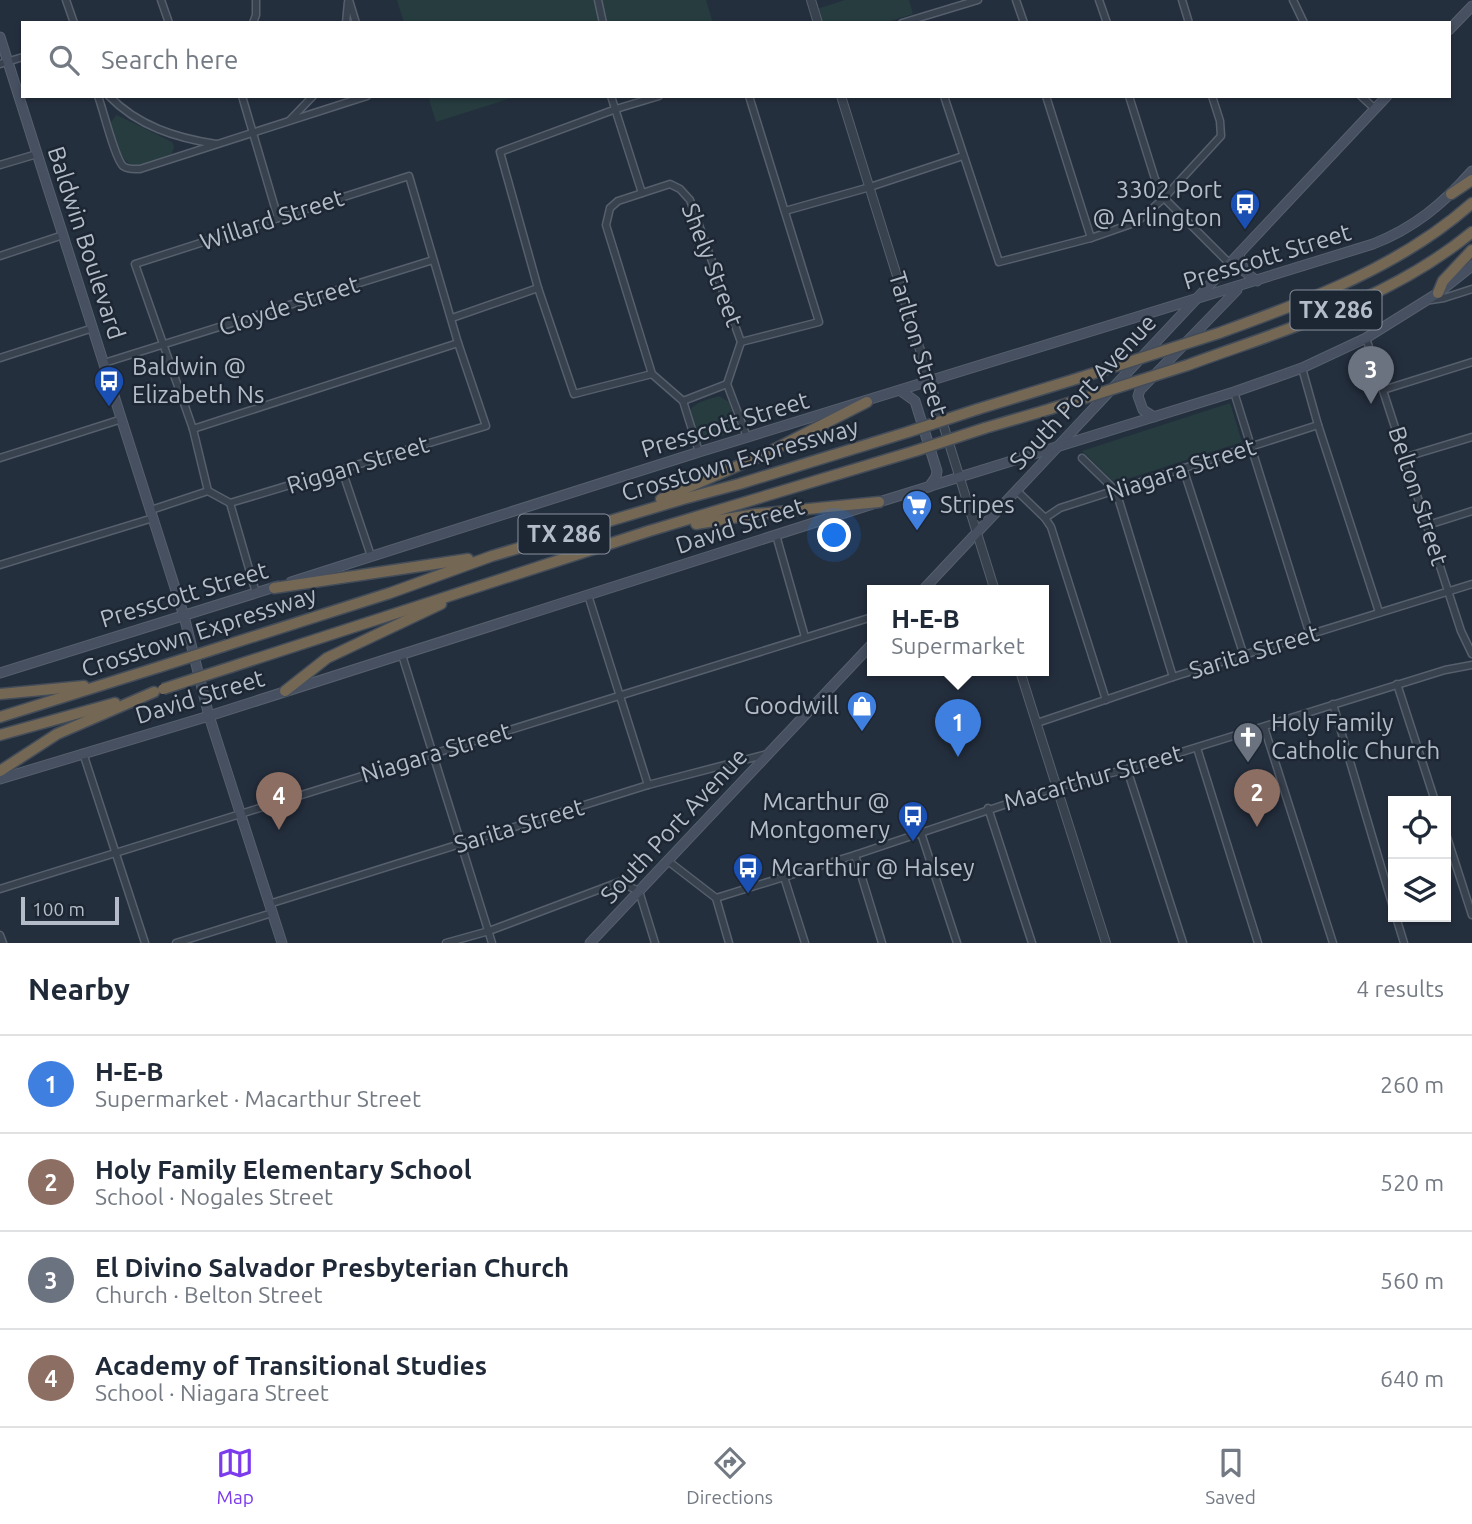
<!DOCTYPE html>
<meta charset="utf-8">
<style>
:root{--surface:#fff;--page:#f6f6f7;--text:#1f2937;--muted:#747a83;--line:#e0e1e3;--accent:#7c3aed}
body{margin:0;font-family:Ubuntu,sans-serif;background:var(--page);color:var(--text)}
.controls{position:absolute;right:21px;bottom:21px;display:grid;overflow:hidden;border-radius:0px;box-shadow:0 2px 5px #0004}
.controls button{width:63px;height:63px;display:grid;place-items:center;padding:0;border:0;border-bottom:2px solid var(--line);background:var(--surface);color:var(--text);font:35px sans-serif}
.scale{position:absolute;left:21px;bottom:18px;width:98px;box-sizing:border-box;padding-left:7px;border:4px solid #b4bcc9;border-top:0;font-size:19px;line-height:24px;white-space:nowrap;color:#b4bcc9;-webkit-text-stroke:5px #1d2633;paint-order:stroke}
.you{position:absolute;left:835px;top:536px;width:24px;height:24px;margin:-18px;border:5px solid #fff;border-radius:50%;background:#1a73e8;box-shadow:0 0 0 10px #1a73e833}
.badge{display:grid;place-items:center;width:46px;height:46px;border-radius:50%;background:var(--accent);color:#fff;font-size:23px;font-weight:700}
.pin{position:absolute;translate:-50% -58px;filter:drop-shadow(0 2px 4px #0008)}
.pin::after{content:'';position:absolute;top:37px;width:24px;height:21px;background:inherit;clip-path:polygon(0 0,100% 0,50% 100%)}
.popup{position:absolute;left:867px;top:585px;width:182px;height:91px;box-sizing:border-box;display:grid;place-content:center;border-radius:0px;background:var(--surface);filter:drop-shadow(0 2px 5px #0005);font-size:23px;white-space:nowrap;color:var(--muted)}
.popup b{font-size:26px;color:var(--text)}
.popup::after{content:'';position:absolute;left:50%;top:100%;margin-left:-14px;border:14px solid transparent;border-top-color:var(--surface)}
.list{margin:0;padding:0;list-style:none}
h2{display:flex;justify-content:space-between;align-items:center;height:91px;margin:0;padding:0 28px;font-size:30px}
h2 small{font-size:23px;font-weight:400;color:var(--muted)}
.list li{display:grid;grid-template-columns:46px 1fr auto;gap:21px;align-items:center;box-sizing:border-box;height:98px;padding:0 28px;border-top:2px solid var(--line)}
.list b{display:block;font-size:26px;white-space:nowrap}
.list p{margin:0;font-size:23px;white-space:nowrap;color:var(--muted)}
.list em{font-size:23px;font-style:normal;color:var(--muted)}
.icon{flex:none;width:38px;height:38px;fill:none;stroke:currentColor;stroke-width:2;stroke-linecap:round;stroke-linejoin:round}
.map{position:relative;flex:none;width:1472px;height:943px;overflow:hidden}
.search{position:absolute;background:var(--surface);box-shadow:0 2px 5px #0004;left:21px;right:21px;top:21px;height:77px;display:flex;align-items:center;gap:18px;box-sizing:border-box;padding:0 24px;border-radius:0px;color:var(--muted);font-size:26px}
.sheet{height:483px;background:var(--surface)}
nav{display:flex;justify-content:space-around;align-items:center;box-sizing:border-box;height:98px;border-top:2px solid var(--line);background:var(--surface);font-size:19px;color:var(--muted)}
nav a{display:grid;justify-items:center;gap:4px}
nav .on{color:var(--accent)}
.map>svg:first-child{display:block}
.green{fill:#263c3f}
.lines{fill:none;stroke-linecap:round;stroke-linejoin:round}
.minor-casing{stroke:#565f6c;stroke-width:9}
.tertiary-casing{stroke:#565f6c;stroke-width:10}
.secondary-casing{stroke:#565f6c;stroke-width:11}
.motorway-casing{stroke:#434c59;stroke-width:13}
.minor{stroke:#38414e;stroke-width:6}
.tertiary{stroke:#38414e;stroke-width:8}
.secondary{stroke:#465061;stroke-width:9}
.motorway{stroke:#746855;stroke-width:10}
.motorway-bridge-casing{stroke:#434c59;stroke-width:13;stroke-linecap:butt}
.motorway-bridge{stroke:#746855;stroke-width:10}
.labels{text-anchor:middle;stroke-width:5;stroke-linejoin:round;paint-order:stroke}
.shield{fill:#1d2633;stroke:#878f9c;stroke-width:2}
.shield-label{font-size:23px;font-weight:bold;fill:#b4bcc9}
.poi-label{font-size:24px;fill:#b4bcc9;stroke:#1d2633;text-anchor:start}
.street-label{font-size:24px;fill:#b4bcc9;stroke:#1d2633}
</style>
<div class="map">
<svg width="1472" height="943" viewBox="0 0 1472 943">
<rect width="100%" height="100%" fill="#242f3e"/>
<g class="green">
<polygon points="397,0 706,0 713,23 404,23"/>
<polygon points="845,0 909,0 913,14 884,23 822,23 817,9"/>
<polygon points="428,96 518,96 436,122"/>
<path d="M116,115C120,116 166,139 172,142L174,147L172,154L137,166C117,162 116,140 110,124Z"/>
<path d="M719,396L729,402L738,430L703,443L698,442L689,413C693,402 708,400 719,396Z"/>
<polygon points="1230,403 1242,442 1115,483 1082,451"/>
</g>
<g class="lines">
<g class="minor-casing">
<g id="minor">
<polyline points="66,0 74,23"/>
<polyline points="161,0 169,23"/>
<polyline points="349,0 356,23"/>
<polyline points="598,0 603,23"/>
<polyline points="1016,0 1024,23"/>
<polyline points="1099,0 1107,23"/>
<polyline points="1182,0 1189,23"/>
<polyline points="1293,0 1304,23"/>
<polyline points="253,23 256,15 256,0"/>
<polyline points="346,23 348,2"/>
<polyline points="902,23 978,0"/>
<polyline points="0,64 23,57"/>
<path d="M98,96C103,109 115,159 123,166C128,170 135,169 140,169L367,96"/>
<path d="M109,96C138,126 176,138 216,144"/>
<polyline points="242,96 278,218"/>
<polyline points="611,96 642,193"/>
<polyline points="944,96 999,262 1091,238 1137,222 1164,198 1221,136 1220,121 1212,96"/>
<polyline points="1046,96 1091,238"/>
<polyline points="1129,96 1155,179 1164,198 1230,264"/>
<polyline points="1361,96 1375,109"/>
<polyline points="290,120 313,96"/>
<polyline points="0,165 37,154"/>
<polyline points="785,211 870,187 963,156"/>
<polyline points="0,256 63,235"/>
<polyline points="1431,300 1444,298 1472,289"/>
<polyline points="452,318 538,288"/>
<polyline points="1366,338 1461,631 1472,654"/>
<polyline points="741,342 819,322 749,96"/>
<polyline points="0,358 93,328"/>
<polyline points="104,363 433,260"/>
<polyline points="1302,368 1318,425 1379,612"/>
<polyline points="652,374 574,394 538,288 500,152 616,109 659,96"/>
<polyline points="1383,390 1472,362"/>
<polyline points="1234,392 1310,635"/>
<polyline points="683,401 727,384"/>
<polyline points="193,429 458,343"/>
<polyline points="699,452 683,401 652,374 606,225 610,208 618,201 670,184 680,189 690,200 741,342 727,384 747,437"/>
<polyline points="1406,457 1472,437"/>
<polyline points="0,458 122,419"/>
<polyline points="1082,458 1116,491 1173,677"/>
<polyline points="1183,468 1244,656"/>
<polyline points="342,470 371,556"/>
<polyline points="1017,491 1045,518 1051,527 1106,700"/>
<polyline points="230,503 486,426 458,343 409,176 135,264 193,429 208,491 230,503 256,593"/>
<polyline points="151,510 208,491"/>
<polyline points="1045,518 1060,508 1318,425"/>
<polyline points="1428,525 1472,511"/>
<polyline points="776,535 805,637"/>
<polyline points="0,565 153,518"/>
<polyline points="588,595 648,785"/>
<polyline points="402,655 492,943"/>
<polyline points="1397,684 1435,801"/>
<polyline points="1333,704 1393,907"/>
<polyline points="1037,723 1173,677 1472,584"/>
<polyline points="1264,727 1333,943"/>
<polyline points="1197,748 1258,943"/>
<polyline points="83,753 145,943"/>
<polyline points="1127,769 1183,943"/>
<polyline points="988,808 1032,943"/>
<polyline points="921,833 957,943"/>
<polyline points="1446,834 1472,915"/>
<polyline points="855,855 882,943"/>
<polyline points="668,861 716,898 729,943"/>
<polyline points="784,877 805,943"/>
<polyline points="0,889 872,617"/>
<polyline points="716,898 855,855 1057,787 1127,769 1445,670 1472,665"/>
<polyline points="269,904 648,785 767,754"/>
<polyline points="1396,917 1404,943"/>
<polyline points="0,935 3,943"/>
<polyline points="176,943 272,913"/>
<polyline points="446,943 489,931 619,882 639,891 655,943"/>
</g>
</g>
<g class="tertiary-casing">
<g id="tertiary">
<polyline points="811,0 818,23"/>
<polyline points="841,96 995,591"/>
<polyline points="1020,671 1106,943"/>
</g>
</g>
<g class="secondary-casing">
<g id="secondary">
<polyline points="1449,30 1472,6"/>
<polyline points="0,37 184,616 209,716 282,943"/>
<polyline points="1239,255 1244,271 1257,281"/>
<polyline points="901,391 915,401 937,471 936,477 929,487"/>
<polyline points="1154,417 1143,410 1138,396 1140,390 1237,290"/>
<path d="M291,582L699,452L1373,244C1414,228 1443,204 1472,171"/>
<polyline points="922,591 1387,96"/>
<polyline points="0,673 278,586"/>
<polyline points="0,779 209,716 879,502 1234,392 1302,368 1366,338 1438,293 1472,266"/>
<polyline points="590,943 872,644"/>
</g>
</g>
<g class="motorway-casing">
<g id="motorway">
<polyline points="1451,194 1472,180"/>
<polyline points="1438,293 1443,281 1472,250"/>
<path d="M1219,333C1309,300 1400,267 1472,203"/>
<path d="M1188,365C1286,329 1390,300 1472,232"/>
<polyline points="978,409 1079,378"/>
<polyline points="985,428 1050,409"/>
<polyline points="661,499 765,454 867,402"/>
<polyline points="696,524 756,514 879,502"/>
<polyline points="274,588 468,559"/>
<polyline points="224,646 390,593 492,556 683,499 739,484 908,432"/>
<polyline points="231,667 649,531 915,451"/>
<polyline points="285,691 327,658 441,604"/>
<polyline points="0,694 84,686"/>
<polyline points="0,717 159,667"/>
<polyline points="0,735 115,703"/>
<polyline points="0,771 57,734 154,692"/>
</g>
</g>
<use href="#minor" class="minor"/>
<use href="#tertiary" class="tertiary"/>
<use href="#secondary" class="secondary"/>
<use href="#motorway" class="motorway"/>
<g class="motorway-bridge-casing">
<g id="motorway-bridge">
<polyline points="1079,378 1219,333"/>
<polyline points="1050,409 1188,365"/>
<polyline points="908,432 978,409"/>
<polyline points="915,451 985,428"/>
<polyline points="159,667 224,646"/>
<polyline points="163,689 231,667"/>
</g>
</g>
<use href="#motorway-bridge" class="motorway-bridge"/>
</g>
<defs>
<g id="bus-pin" transform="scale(1.575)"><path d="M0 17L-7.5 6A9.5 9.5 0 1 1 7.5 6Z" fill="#1a4fb4" stroke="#1d2633"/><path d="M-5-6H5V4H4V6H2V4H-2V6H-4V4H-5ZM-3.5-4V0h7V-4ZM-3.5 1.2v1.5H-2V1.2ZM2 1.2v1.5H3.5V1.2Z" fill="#fff"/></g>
<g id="supermarket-pin" transform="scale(1.575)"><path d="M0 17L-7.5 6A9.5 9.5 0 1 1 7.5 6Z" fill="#3f7fe0" stroke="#1d2633"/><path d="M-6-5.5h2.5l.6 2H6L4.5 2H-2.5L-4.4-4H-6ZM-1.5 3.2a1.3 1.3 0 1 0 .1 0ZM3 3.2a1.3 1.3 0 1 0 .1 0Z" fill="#fff"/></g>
<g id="shop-pin" transform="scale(1.575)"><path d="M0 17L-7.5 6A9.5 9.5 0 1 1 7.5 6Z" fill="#3f7fe0" stroke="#1d2633"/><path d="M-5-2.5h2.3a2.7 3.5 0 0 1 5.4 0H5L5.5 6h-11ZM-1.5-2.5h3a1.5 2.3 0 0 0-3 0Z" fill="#fff"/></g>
<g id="church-pin" transform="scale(1.575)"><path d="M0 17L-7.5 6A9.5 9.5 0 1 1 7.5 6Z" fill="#6b7280" stroke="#1d2633"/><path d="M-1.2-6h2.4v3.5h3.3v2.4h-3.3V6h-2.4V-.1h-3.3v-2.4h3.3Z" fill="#fff"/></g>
</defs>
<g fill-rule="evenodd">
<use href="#bus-pin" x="1245" y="204"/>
<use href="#bus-pin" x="109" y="381"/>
<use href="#supermarket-pin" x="917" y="505"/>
<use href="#shop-pin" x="862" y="706"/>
<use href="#church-pin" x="1248" y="737"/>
<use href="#bus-pin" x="913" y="816"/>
<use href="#bus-pin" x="748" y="868"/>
</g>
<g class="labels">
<g class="shield">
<rect x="1290.5" y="290.5" width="91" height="39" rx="5"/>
<rect x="518.5" y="514.5" width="91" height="39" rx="5"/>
</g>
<g class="shield-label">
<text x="1336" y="318">TX 286</text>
<text x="564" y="542">TX 286</text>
</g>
<g class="poi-label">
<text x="1222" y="198" text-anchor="end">3302 Port<tspan x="1222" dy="28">@ Arlington</tspan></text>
<text x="132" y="375">Baldwin @<tspan x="132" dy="28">Elizabeth Ns</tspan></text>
<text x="940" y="513">Stripes</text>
<text x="839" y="714" text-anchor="end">Goodwill</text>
<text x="1271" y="731">Holy Family<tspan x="1271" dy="28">Catholic Church</tspan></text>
<text x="890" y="810" text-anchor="end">Mcarthur @<tspan x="890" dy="28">Montgomery</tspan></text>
<text x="771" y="876">Mcarthur @ Halsey</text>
</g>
<g class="street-label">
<text transform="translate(272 220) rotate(-18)" y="8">Willard Street</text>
<text transform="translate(86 243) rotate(72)" y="8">Baldwin Boulevard</text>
<text transform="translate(1267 257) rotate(-17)" y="8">Presscott Street</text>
<text transform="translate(712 265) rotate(69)" y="8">Shely Street</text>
<text transform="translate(289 306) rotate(-18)" y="8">Cloyde Street</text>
<text transform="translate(918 344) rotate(73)" y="8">Tarlton Street</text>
<text transform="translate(1083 392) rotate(-47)" y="8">South Port Avenue</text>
<text transform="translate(725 425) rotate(-17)" y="8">Presscott Street</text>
<text transform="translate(740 460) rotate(-16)" y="8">Crosstown Expressway</text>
<text transform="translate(358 465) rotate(-17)" y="8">Riggan Street</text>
<text transform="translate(1181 470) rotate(-18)" y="8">Niagara Street</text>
<text transform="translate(1418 496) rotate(72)" y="8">Belton Street</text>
<text transform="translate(740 526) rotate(-18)" y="8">David Street</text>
<text transform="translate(184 595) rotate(-17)" y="8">Presscott Street</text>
<text transform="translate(199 632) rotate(-18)" y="8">Crosstown Expressway</text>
<text transform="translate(1254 652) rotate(-17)" y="8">Sarita Street</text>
<text transform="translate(200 697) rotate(-17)" y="8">David Street</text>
<text transform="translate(436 753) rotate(-17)" y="8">Niagara Street</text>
<text transform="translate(1093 778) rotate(-16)" y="8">Macarthur Street</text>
<text transform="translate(519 826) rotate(-17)" y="8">Sarita Street</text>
<text transform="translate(674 826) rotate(-47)" y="8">South Port Avenue</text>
</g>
</g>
</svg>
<div class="controls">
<button><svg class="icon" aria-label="locate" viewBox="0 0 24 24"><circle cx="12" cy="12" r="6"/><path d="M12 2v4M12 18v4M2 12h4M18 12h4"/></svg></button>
<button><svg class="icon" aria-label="layers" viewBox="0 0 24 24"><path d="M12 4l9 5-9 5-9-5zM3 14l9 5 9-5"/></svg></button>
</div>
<div class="scale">100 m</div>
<div class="you"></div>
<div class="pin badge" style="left:958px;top:757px;background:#3f7fe0">1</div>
<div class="popup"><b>H-E-B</b>Supermarket</div>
<div class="pin badge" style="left:1257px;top:827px;background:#8d6e63">2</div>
<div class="pin badge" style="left:1371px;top:404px;background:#6b7280">3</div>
<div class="pin badge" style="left:279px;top:830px;background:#8d6e63">4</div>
<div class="search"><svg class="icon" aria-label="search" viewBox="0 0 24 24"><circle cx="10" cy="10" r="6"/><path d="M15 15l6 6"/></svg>Search here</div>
</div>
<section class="sheet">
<h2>Nearby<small>4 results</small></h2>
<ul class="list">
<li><span class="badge" style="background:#3f7fe0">1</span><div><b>H-E-B</b><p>Supermarket · Macarthur Street</p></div><em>260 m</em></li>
<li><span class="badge" style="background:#8d6e63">2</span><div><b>Holy Family Elementary School</b><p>School · Nogales Street</p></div><em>520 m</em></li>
<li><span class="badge" style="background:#6b7280">3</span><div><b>El Divino Salvador Presbyterian Church</b><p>Church · Belton Street</p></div><em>560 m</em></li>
<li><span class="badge" style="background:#8d6e63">4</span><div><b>Academy of Transitional Studies</b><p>School · Niagara Street</p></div><em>640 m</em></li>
</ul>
</section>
<nav>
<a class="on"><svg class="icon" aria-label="map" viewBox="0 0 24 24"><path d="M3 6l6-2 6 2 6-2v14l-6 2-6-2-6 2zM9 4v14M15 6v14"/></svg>Map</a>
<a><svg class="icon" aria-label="directions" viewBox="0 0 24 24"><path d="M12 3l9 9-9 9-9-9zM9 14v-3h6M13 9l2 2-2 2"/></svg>Directions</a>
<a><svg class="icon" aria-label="saved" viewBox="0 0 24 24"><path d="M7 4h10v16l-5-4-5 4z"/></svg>Saved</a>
</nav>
